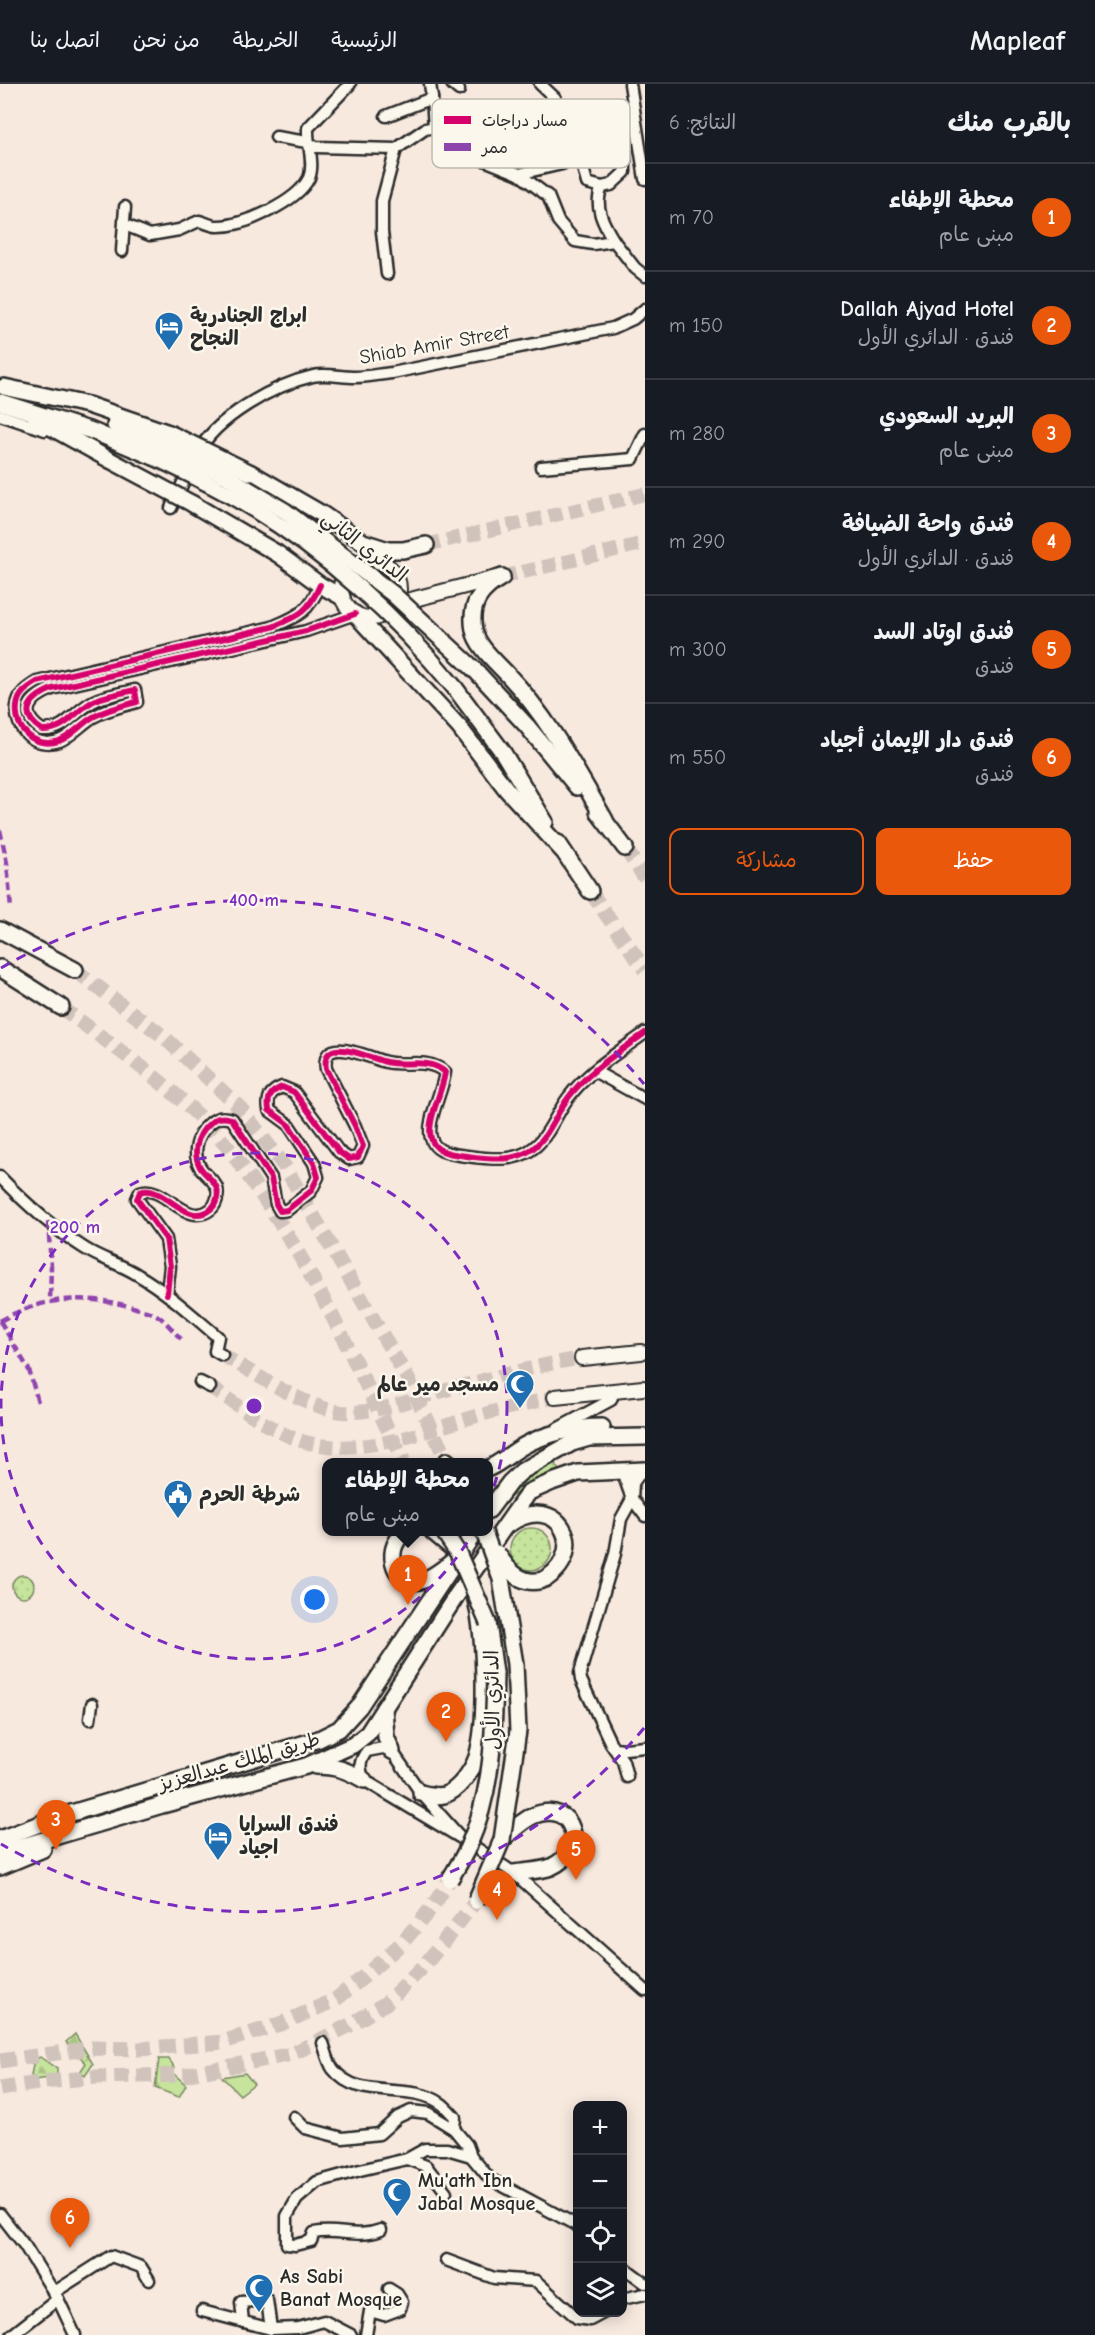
<!DOCTYPE html>
<html lang="ar">
<meta charset="utf-8">
<style>
:root{--surface:#171b24;--page:#20242c;--text:#f1f3f6;--muted:#9ea1a6;--line:#363941;--accent:#ea580c}
body{margin:0;font-family:"Comic Neue","Playpen Sans Arabic",sans-serif;background:var(--page);color:var(--text);direction:rtl}
.controls{position:absolute;right:18px;bottom:18px;display:grid;overflow:hidden;border-radius:12px;box-shadow:0 3px 15px #0003}
.controls button{width:54px;height:54px;display:grid;place-items:center;padding:0;border:0;border-bottom:2px solid var(--line);background:var(--surface);color:var(--text);font:30px sans-serif}
.you{position:absolute;left:315px;top:1516px;width:21px;height:21px;margin:-15px;border:4px solid #fff;border-radius:50%;background:#1a73e8;box-shadow:0 0 0 9px #1a73e833}
.badge{display:grid;place-items:center;width:39px;height:39px;border-radius:50%;background:var(--accent);color:#fff;font-size:20px;font-weight:700}
.pin{position:absolute;translate:-50% -50px;filter:drop-shadow(0 2px 3px #0008)}
.pin::after{content:'';position:absolute;top:32px;width:21px;height:18px;background:inherit;clip-path:polygon(0 0,100% 0,50% 100%)}
.popup{position:absolute;left:322px;top:1374px;width:171px;height:78px;box-sizing:border-box;display:grid;place-content:center;border-radius:12px;background:var(--surface);filter:drop-shadow(0 2px 4px #0005);font-size:20px;white-space:nowrap;color:var(--muted)}
.popup b{font-size:22px;color:var(--text)}
.popup::after{content:'';position:absolute;left:50%;top:100%;margin-left:-12px;border:12px solid transparent;border-top-color:var(--surface)}
.list{margin:0;padding:0;list-style:none}
h2{display:flex;justify-content:space-between;align-items:center;height:78px;margin:0;padding:0 24px;font-size:26px}
h2 small{font-size:20px;font-weight:400;color:var(--muted)}
.list li{display:grid;grid-template-columns:39px 1fr auto;gap:18px;align-items:center;box-sizing:border-box;height:108px;padding:0 24px;border-top:2px solid var(--line)}
.list b{display:block;font-size:22px;white-space:nowrap}
.list p{margin:0;font-size:20px;white-space:nowrap;color:var(--muted)}
.list em{font-size:20px;font-style:normal;color:var(--muted)}
.actions{display:flex;gap:12px;padding:18px 24px}
.actions a{flex:1;padding:14px 0;border:2px solid var(--accent);border-radius:12px;text-align:center;font-size:21px;color:var(--accent)}
.actions .main{background:var(--accent);color:#fff}
.icon{flex:none;width:33px;height:33px;fill:none;stroke:currentColor;stroke-width:2;stroke-linecap:round;stroke-linejoin:round}
.map{position:relative;flex:none;width:645px;height:2251px;overflow:hidden;direction:ltr}
header{display:flex;align-items:center;gap:36px;box-sizing:border-box;height:84px;padding:0 30px;background:var(--surface);border-bottom:2px solid var(--line)}
header strong{font-size:28px}
nav{display:flex;gap:33px;margin-inline-start:auto;font-size:21px}
main{display:flex}
aside{flex:1;background:var(--surface)}
.map>svg:first-child{display:block}
.grass{fill:url(#grass-dots);stroke:#788863;stroke-width:1.5}
.forest{fill:url(#forest-firs);stroke:#788863;stroke-width:1.5}
.lines{fill:none;stroke-linecap:round;stroke-linejoin:round}
.major-tunnel{stroke:#cfc3bb;stroke-width:14;stroke-dasharray:14 7;stroke-linecap:butt}
.highway-tunnel{stroke:#cfc3bb;stroke-width:15;stroke-dasharray:15 8;stroke-linecap:butt}
.minor-casing{stroke:#2b2b2b;stroke-width:15}
.major-casing{stroke:#2b2b2b;stroke-width:18}
.highway-casing{stroke:#2b2b2b;stroke-width:20}
.minor{stroke:#fbf7ec;stroke-width:10}
.major{stroke:#fbf7ec;stroke-width:14}
.highway{stroke:#fbf7ec;stroke-width:15}
.highway-bridge-casing{stroke:#2b2b2b;stroke-width:20;stroke-linecap:butt}
.highway-bridge{stroke:#fbf7ec;stroke-width:15}
.quiet{stroke:#8e44ad;stroke-width:4.5;stroke-dasharray:9 4.5;stroke-linecap:butt}
.cycleway-casing{stroke:#fbf7ec;stroke-width:10}
.cycleway{stroke:#d6006c;stroke-width:6}
.ring{fill:none;stroke:#7b2cbf;stroke-width:3;stroke-dasharray:10 8}
.labels{text-anchor:middle;stroke-width:5;stroke-linejoin:round;paint-order:stroke}
.poi-label{font-size:20px;font-weight:bold;fill:#2b2b2b;stroke:#fbf7ec;text-anchor:start}
.street-label{font-size:20px;fill:#2b2b2b;stroke:#fbf7ec}
.key{fill:#fbf7ec;stroke:#bdbab2;stroke-width:1.5}
.key-label{font-size:16px;fill:#2b2b2b}
.centre{fill:#7b2cbf;stroke:#fbf7ec;stroke-width:3}
.ring-label{font-size:18px;text-anchor:middle;font-weight:bold;fill:#7b2cbf;stroke:#fbf7ec;stroke-width:5;stroke-linejoin:round;paint-order:stroke}
</style>
<header>
<strong>Mapleaf</strong>
<nav><a>الرئيسية</a><a>الخريطة</a><a>من نحن</a><a>اتصل بنا</a></nav>
</header>
<main>
<aside>
<h2>بالقرب منك<small>النتائج: 6</small></h2>
<ul class="list">
<li><span class="badge">1</span><div><b>محطة الإطفاء</b><p>مبنى عام</p></div><em>70 m</em></li>
<li><span class="badge">2</span><div><b>Dallah Ajyad Hotel</b><p>فندق · الدائري الأول</p></div><em>150 m</em></li>
<li><span class="badge">3</span><div><b>البريد السعودي</b><p>مبنى عام</p></div><em>280 m</em></li>
<li><span class="badge">4</span><div><b>فندق واحة الضيافة</b><p>فندق · الدائري الأول</p></div><em>290 m</em></li>
<li><span class="badge">5</span><div><b>فندق اوتاد السد</b><p>فندق</p></div><em>300 m</em></li>
<li><span class="badge">6</span><div><b>فندق دار الإيمان أجياد</b><p>فندق</p></div><em>550 m</em></li>
</ul>
<div class="actions"><a class="main">حفظ</a><a>مشاركة</a></div>
</aside>
<div class="map">
<svg width="645" height="2251" viewBox="0 0 645 2251">
<defs>
<pattern id="grass-dots" width="8" height="8" patternUnits="userSpaceOnUse" patternTransform="scale(1.5)"><rect width="8" height="8" fill="#c6e49b"/><path d="M2 2h.1M6 6h.1" fill="none" stroke="#aac486" stroke-width="1.8" stroke-linecap="round"/></pattern>
<pattern id="forest-firs" width="22" height="20" patternUnits="userSpaceOnUse" patternTransform="scale(1.5)"><rect width="22" height="20" fill="#c6e49b"/><path d="M5 1l3.5 6h-7zM16 11l3.5 6h-7z" fill="#aac486"/></pattern>
</defs>
<rect width="100%" height="100%" fill="#f8e9df"/>
<filter id="ink" filterUnits="userSpaceOnUse"><feTurbulence type="fractalNoise" baseFrequency=".0167" numOctaves="2"/><feDisplacementMap in="SourceGraphic" scale="12" xChannelSelector="R" yChannelSelector="G"/><feConvolveMatrix kernelMatrix="1 2 1 2 8 2 1 2 1" color-interpolation-filters="sRGB"/></filter>
<g filter="url(#ink)">
<g class="grass">
<polygon points="554,1378 559,1387 533,1399 507,1415 529,1392"/>
<circle cx="531" cy="1465" r="21"/>
<circle cx="23" cy="1502" r="11"/>
</g>
<g class="forest">
<polygon points="75,1950 93,1980 85,1992 80,1988 86,1979 66,1958"/>
<polygon points="40,1973 57,1985 57,1993 34,1996 31,1991 34,1976"/>
<polygon points="159,1975 169,1975 175,1984 173,1989 186,2001 179,2013 155,2004"/>
<polygon points="245,1989 254,2000 240,2011 222,1993"/>
</g>
<g class="lines">
<g class="major-tunnel">
<polyline points="426,461 645,410"/>
<polyline points="502,493 645,459"/>
<path d="M222,1271C255,1289 305,1324 342,1328C373,1330 406,1318 436,1309C484,1296 532,1282 582,1274"/>
<path d="M210,1303C238,1321 273,1349 305,1358C366,1374 425,1346 484,1330C507,1324 531,1319 555,1313"/>
</g>
<g class="highway-tunnel">
<polyline points="625,764 645,794"/>
<polyline points="590,807 645,886"/>
<polyline points="75,886 164,953 241,1025 285,1083 408,1295 447,1377"/>
<path d="M61,923C110,960 166,998 209,1042C226,1059 240,1080 254,1100C315,1186 357,1284 404,1378"/>
<polyline points="0,1977 93,1964 139,1965 223,1958 283,1939 335,1916 361,1895 402,1859 433,1822 450,1795"/>
<polyline points="0,2005 44,1998 96,1993 185,1991 292,1970 350,1941 386,1919 423,1883 476,1817"/>
</g>
<g class="minor-casing">
<g id="minor">
<polyline points="430,0 432,14"/>
<polyline points="452,0 459,6"/>
<polyline points="540,0 555,14 581,76 587,99 602,103"/>
<polyline points="630,0 645,95"/>
<polyline points="386,32 432,14 434,43"/>
<polyline points="276,53 307,58 316,63 396,65 425,45 441,42 467,69 519,90 548,112 558,137 575,157 593,160 614,157 635,184 645,192"/>
<path d="M519,90L562,80L583,62L595,58L618,56L625,68V88L611,101L602,103C593,122 604,141 614,157"/>
<path d="M125,141L150,151L179,146L199,137C205,138 211,142 217,142C243,143 297,118 309,94C315,80 307,60 308,44L350,0"/>
<polyline points="122,167 125,123"/>
<polyline points="387,190 382,148 382,117 396,65"/>
<polyline points="0,331 45,346"/>
<path d="M197,370C215,334 274,301 313,292C326,289 341,293 355,293C367,293 380,290 392,289L613,244L633,235L645,225"/>
<polyline points="541,383 633,375 645,350"/>
<polyline points="171,424 190,384"/>
<path d="M320,501C308,529 298,532 272,543L37,598C27,604 18,610 17,622C14,645 35,665 59,657C72,652 81,640 93,633C107,625 122,622 137,618L135,606C123,609 109,611 98,615C75,624 68,647 42,646C17,629 30,614 52,605L306,547L355,530"/>
<polyline points="594,987 645,1015"/>
<path d="M0,1093C25,1119 54,1145 84,1164C101,1175 121,1180 138,1191C167,1208 192,1231 218,1253L215,1267L222,1271"/>
<path d="M167,1210L170,1182L166,1155L137,1115L140,1108C164,1099 186,1145 211,1125C216,1121 219,1111 217,1104C214,1096 204,1090 200,1083C192,1069 197,1051 208,1041C216,1033 222,1032 232,1035L271,1094L276,1120L280,1127L287,1126L311,1107L318,1093L314,1079L288,1040L269,1026C267,1013 270,1008 282,1003L294,1008L339,1068L349,1075L358,1073L363,1062L355,1042L326,985C320,948 371,975 386,978C407,983 426,973 445,988C443,1007 426,1037 431,1054C435,1068 448,1069 460,1071C491,1075 523,1082 544,1053C553,1041 559,1026 568,1014C588,987 619,968 645,949"/>
<polyline points="200,1298 210,1303"/>
<polyline points="557,1345 611,1316 614,1306"/>
<polyline points="622,1387 632,1415 645,1432"/>
<polyline points="90,1635 92,1620"/>
<polyline points="614,1664 625,1665 645,1663"/>
<polyline points="627,1693 623,1677 611,1660 581,1596 580,1589 615,1470 621,1435 632,1415 633,1399 638,1392 645,1386"/>
<path d="M461,1754L421,1709L392,1667L383,1664L367,1667C359,1677 359,1684 364,1696L461,1754L514,1789L645,1906"/>
<path d="M323,1959C326,1967 328,1978 333,1985C359,2019 409,1996 442,2020C446,2023 451,2029 455,2033L454,2045"/>
<polyline points="294,2033 305,2044 343,2054 379,2050 398,2033 411,2027 428,2029 454,2045 467,2061 471,2072 490,2095 578,2142"/>
<polyline points="407,2075 425,2065 447,2065 471,2072"/>
<polyline points="0,2130 25,2162 58,2215 75,2251"/>
<path d="M381,2146C357,2155 337,2144 314,2149L311,2157L295,2161L287,2160V2132L297,2115L317,2098L360,2086L407,2075L426,2082L446,2108"/>
<polyline points="446,2176 494,2194 536,2197 577,2234 590,2236 605,2228"/>
<polyline points="622,2182 645,2199"/>
<polyline points="53,2209 111,2172 141,2183 149,2196"/>
<polyline points="622,2215 645,2210"/>
<polyline points="202,2227 271,2245 298,2244 324,2237 351,2251"/>
<polyline points="243,2238 241,2218 267,2216 271,2245"/>
<polyline points="12,2251 58,2215"/>
<polyline points="366,2251 370,2227 384,2231 400,2225 402,2218 397,2210 389,2205"/>
</g>
</g>
<g class="major-casing">
<g id="major">
<circle cx="370" cy="505" r="29"/>
<polyline points="395,520 500,493"/>
<polyline points="582,1274 641,1268"/>
<polyline points="555,1313 643,1304"/>
</g>
</g>
<g class="highway-casing">
<g id="highway">
<polyline points="4,303 88,321 169,349"/>
<polyline points="0,318 92,347 154,373"/>
<polyline points="36,335 110,376"/>
<polyline points="115,341 162,361"/>
<polyline points="251,389 322,430 363,458 388,466 403,466 426,461"/>
<polyline points="278,470 320,501 342,513"/>
<path d="M502,493C481,505 469,520 474,546C477,562 496,578 507,590C548,633 575,684 605,736"/>
<polyline points="355,530 459,643 507,706 562,766"/>
<polyline points="475,586 527,642 577,703"/>
<polyline points="455,604 502,667 545,738"/>
<polyline points="598,728 625,764"/>
<polyline points="558,759 590,807"/>
<polyline points="0,846 75,886"/>
<polyline points="0,884 61,923"/>
<polyline points="447,1377 448,1378"/>
<path d="M489,1384C502,1378 512,1368 525,1361C547,1349 576,1343 602,1343"/>
<polyline points="489,1426 510,1398 522,1387 572,1359 589,1354 645,1353"/>
<path d="M509,1440C558,1407 589,1465 547,1494"/>
<path d="M407,1448C383,1460 391,1501 420,1497C431,1495 444,1484 453,1477"/>
<polyline points="433,1448 451,1463"/>
<polyline points="488,1539 495,1589"/>
<polyline points="384,1624 386,1653 392,1667"/>
<path d="M315,1682C335,1682 347,1686 364,1696"/>
<path d="M421,1709C429,1711 436,1713 444,1711C458,1707 472,1687 477,1673C488,1637 485,1553 476,1516"/>
<polyline points="0,1755 58,1733 319,1655 339,1645 359,1623 475,1448"/>
<path d="M502,1756C512,1747 522,1736 535,1731C574,1716 589,1766 551,1783C540,1787 526,1787 514,1789"/>
<polyline points="0,1769 162,1721 306,1682 353,1661 368,1649 456,1512 529,1408 552,1398 578,1389 645,1386"/>
<polyline points="0,1783 43,1765"/>
</g>
</g>
<use href="#minor" class="minor"/>
<use href="#major" class="major"/>
<use href="#highway" class="highway"/>
<g class="highway-bridge-casing">
<g id="highway-bridge">
<polyline points="169,349 251,389"/>
<polyline points="162,361 226,392 285,427 393,510 475,586"/>
<path d="M154,373C186,388 217,403 247,421C325,467 398,535 455,604"/>
<polyline points="110,376 191,419 278,470"/>
<polyline points="444,1448 458,1469 488,1539"/>
<path d="M497,1469C508,1487 524,1505 547,1494"/>
<path d="M450,1795C456,1785 463,1774 468,1763C493,1708 494,1648 495,1589"/>
<polyline points="476,1817 502,1756 518,1647 515,1580 501,1495 484,1448"/>
</g>
</g>
<use href="#highway-bridge" class="highway-bridge"/>
<g class="quiet">
<polyline points="0,746 7,779 11,825"/>
<polyline points="48,1137 51,1182 50,1217"/>
<path d="M0,1237C43,1212 88,1210 136,1224C143,1226 152,1228 158,1232C167,1238 174,1248 181,1255"/>
<polyline points="0,1237 29,1286 38,1318"/>
</g>
<g class="cycleway-casing">
<g id="cycleway">
<path d="M320,501C308,529 298,532 272,543L37,598C27,604 18,610 17,622C14,645 35,665 59,657C72,652 81,640 93,633C107,625 122,622 137,618L135,606C123,609 109,611 98,615C75,624 68,647 42,646C17,629 30,614 52,605L306,547L355,530"/>
<path d="M167,1210L170,1182L166,1155L137,1115L140,1108C164,1099 186,1145 211,1125C216,1121 219,1111 217,1104C214,1096 204,1090 200,1083C192,1069 197,1051 208,1041C216,1033 222,1032 232,1035L271,1094L276,1120L280,1127L287,1126L311,1107L318,1093L314,1079L288,1040L269,1026C267,1013 270,1008 282,1003L294,1008L339,1068L349,1075L358,1073L363,1062L355,1042L326,985C320,948 371,975 386,978C407,983 426,973 445,988C443,1007 426,1037 431,1054C435,1068 448,1069 460,1071C491,1075 523,1082 544,1053C553,1041 559,1026 568,1014C588,987 619,968 645,949"/>
</g>
</g>
<use href="#cycleway" class="cycleway"/>
</g>
</g>
<g class="ring">
<circle cx="254" cy="1322" r="253"/>
<path d="M644 1644A506 506 0 0 1 1 1760M1 884A506 506 0 0 1 644 1000"/>
</g>
<defs>
<g id="hotel-pin" transform="scale(1.5)"><path d="M0 17L-7.5 6A9.5 9.5 0 1 1 7.5 6Z" fill="#1f6fb2" stroke="#fbf7ec"/><path d="M-6-4.5h1.5V1H6V5H4.5V3h-9V5H-6ZM-4 0a1.8 1.8 0 1 1 3.6 0ZM.5 0V-2.5h3Q6-2.5 6 0Z" fill="#fff"/></g>
<g id="mosque-pin" transform="scale(1.5)"><path d="M0 17L-7.5 6A9.5 9.5 0 1 1 7.5 6Z" fill="#1f6fb2" stroke="#fbf7ec"/><path d="M3.5-4.9A6 6 0 1 0 3.5 4.9A5 5 0 1 1 3.5-4.9Z" fill="#fff"/></g>
<g id="civic-pin" transform="scale(1.5)"><path d="M0 17L-7.5 6A9.5 9.5 0 1 1 7.5 6Z" fill="#1f6fb2" stroke="#fbf7ec"/><path d="M-.6-6.5H3V-4.5H.6V-3L4-1V1h2V6H-6V1h2V-1L-.6-3ZM-1.2 2.5V6h2.4V2.5Z" fill="#fff"/></g>
</defs>
<g fill-rule="evenodd">
<use href="#hotel-pin" x="169" y="242"/>
<use href="#mosque-pin" x="520" y="1300"/>
<use href="#civic-pin" x="178" y="1410"/>
<use href="#hotel-pin" x="218" y="1752"/>
<use href="#mosque-pin" x="397" y="2108"/>
<use href="#mosque-pin" x="259" y="2204"/>
</g>
<g class="labels">
<g class="poi-label">
<text x="190" y="238">ابراج الجنادرية<tspan x="190" dy="23">النجاح</tspan></text>
<text x="499" y="1307" text-anchor="end">مسجد مير عالم</text>
<text x="199" y="1417">شرطة الحرم</text>
<text x="239" y="1747">فندق السرايا<tspan x="239" dy="23">اجياد</tspan></text>
<text x="418" y="2103">Mu'ath Ibn<tspan x="418" dy="23">Jabal Mosque</tspan></text>
<text x="280" y="2199">As Sabi<tspan x="280" dy="23">Banat Mosque</tspan></text>
</g>
<g class="street-label">
<text transform="translate(434 260) rotate(-10)" y="7">Shiab Amir Street</text>
<text transform="translate(365 462) rotate(38)" y="7">الدائري الثاني</text>
<text transform="translate(492 1616) rotate(-91)" y="7">الدائري الأول</text>
<text transform="translate(239 1677) rotate(-16)" y="7">طريق الملك عبدالعزيز</text>
</g>
</g>
<rect x="432" y="15" width="198" height="69" rx="9" class="key"/>
<rect x="444" y="32" width="27" height="8" fill="#d6006c"/>
<rect x="444" y="59" width="27" height="8" fill="#8e44ad"/>
<g class="key-label">
<text x="482" y="42">مسار دراجات</text>
<text x="482" y="69">ممر</text>
</g>
<circle cx="254" cy="1322" r="9" class="centre"/>
<g class="ring-label">
<text x="254" y="822">400 m</text>
<text x="75" y="1149">200 m</text>
</g>
</svg>
<div class="controls">
<button>+</button>
<button>−</button>
<button><svg class="icon" aria-label="locate" viewBox="0 0 24 24"><circle cx="12" cy="12" r="6"/><path d="M12 2v4M12 18v4M2 12h4M18 12h4"/></svg></button>
<button><svg class="icon" aria-label="layers" viewBox="0 0 24 24"><path d="M12 4l9 5-9 5-9-5zM3 14l9 5 9-5"/></svg></button>
</div>
<div class="you"></div>
<div class="pin badge" style="left:408px;top:1521px">1</div>
<div class="popup"><b>محطة الإطفاء</b>مبنى عام</div>
<div class="pin badge" style="left:446px;top:1658px">2</div>
<div class="pin badge" style="left:56px;top:1766px">3</div>
<div class="pin badge" style="left:497px;top:1836px">4</div>
<div class="pin badge" style="left:576px;top:1796px">5</div>
<div class="pin badge" style="left:70px;top:2164px">6</div>
</div>
</main>
